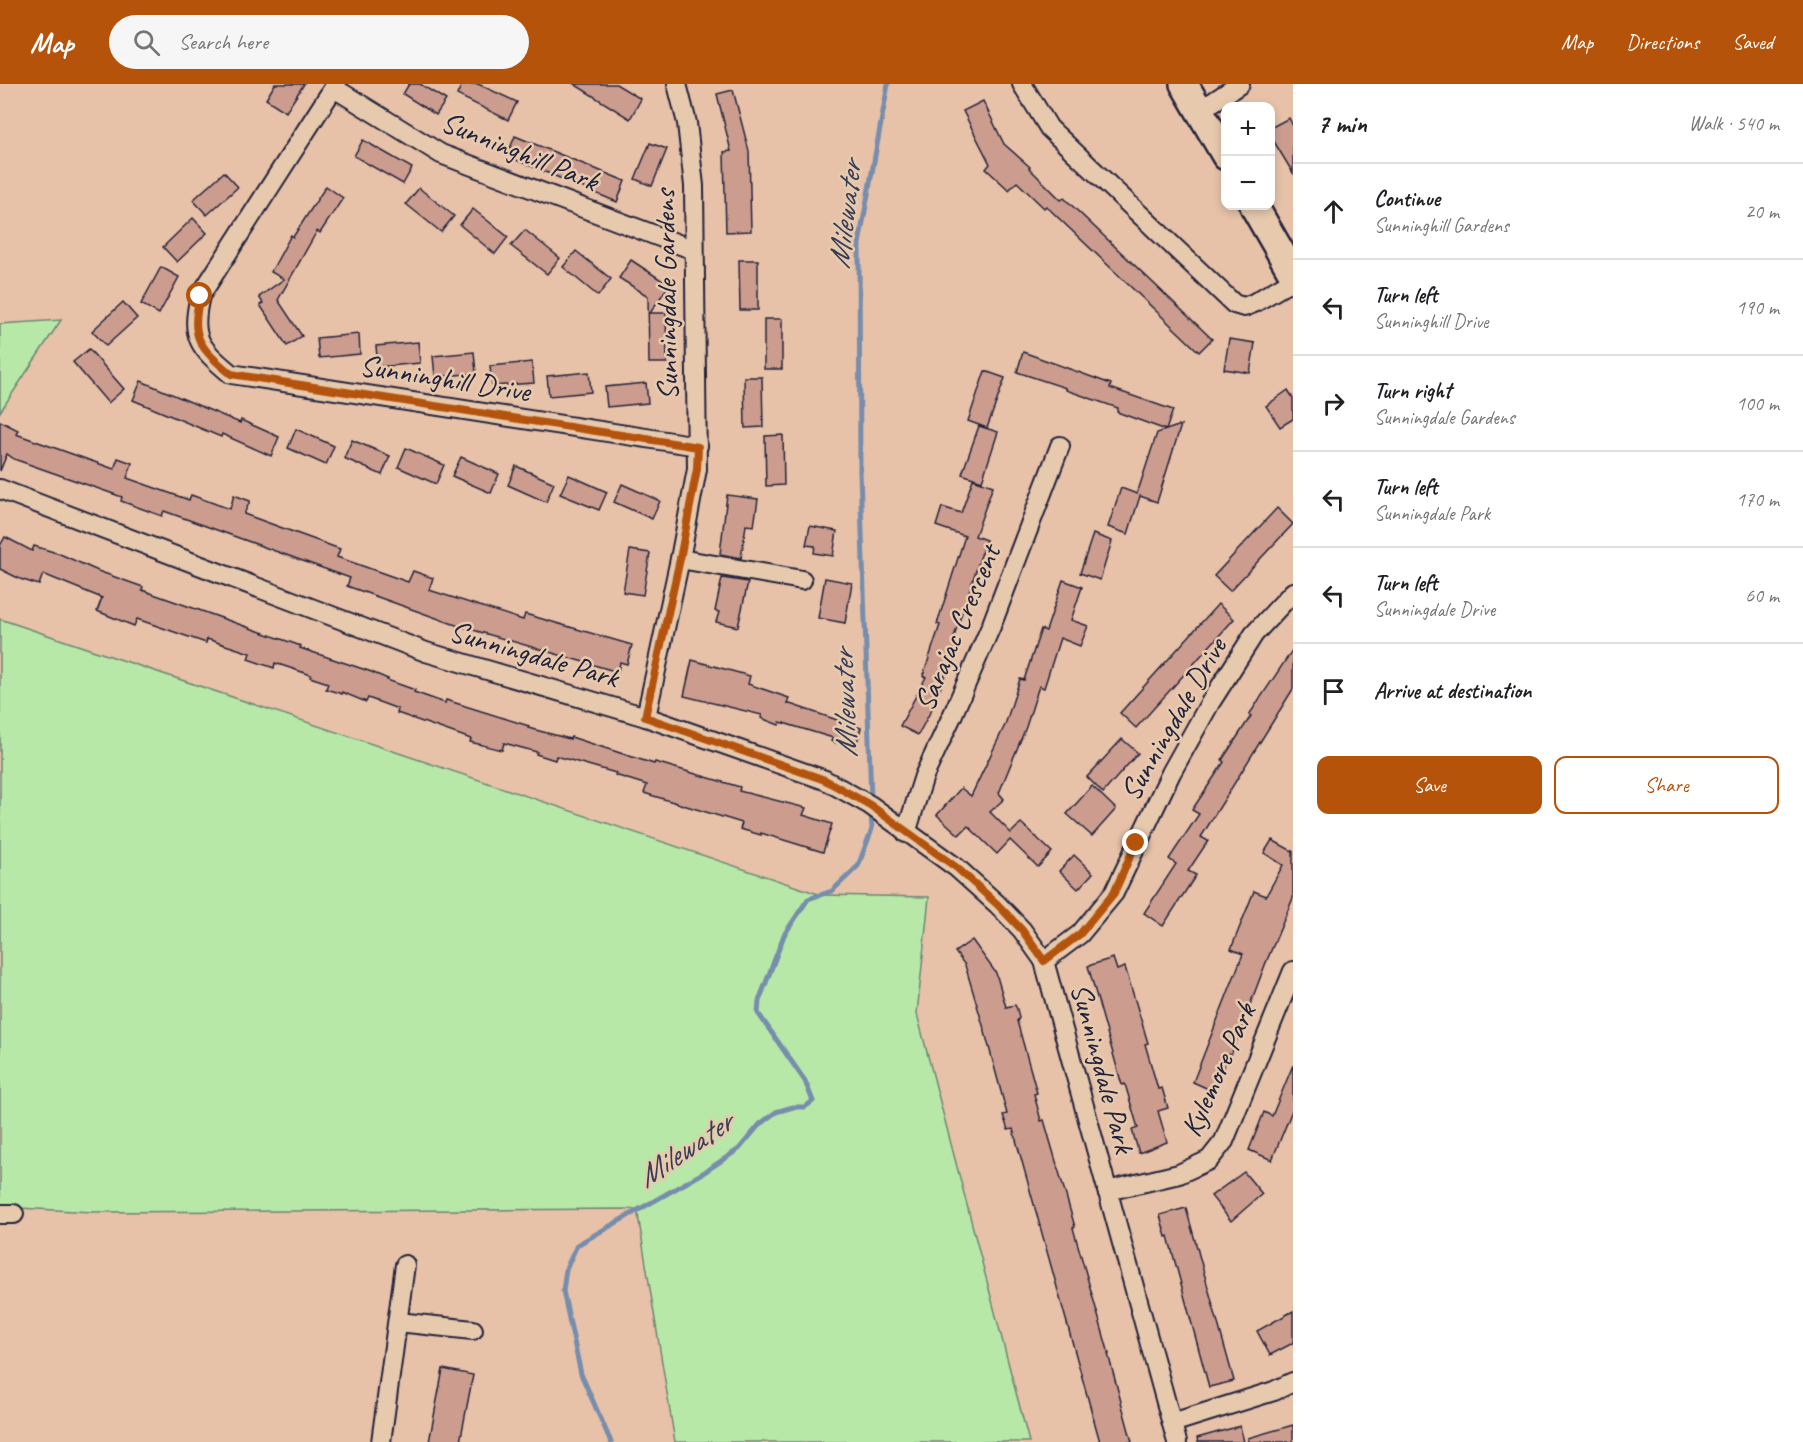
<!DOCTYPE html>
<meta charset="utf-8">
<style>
:root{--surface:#fff;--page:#f6f6f6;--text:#202124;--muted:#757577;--line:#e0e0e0;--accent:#b45309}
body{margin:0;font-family:Caveat,sans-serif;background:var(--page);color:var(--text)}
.controls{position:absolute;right:18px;top:18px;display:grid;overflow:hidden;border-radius:12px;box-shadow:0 3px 9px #0003}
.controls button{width:54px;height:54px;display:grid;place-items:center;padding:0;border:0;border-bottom:2px solid var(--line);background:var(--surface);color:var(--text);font:30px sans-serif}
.stop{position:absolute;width:18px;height:18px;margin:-14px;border:4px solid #b45309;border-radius:50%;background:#fff}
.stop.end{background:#b45309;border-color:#fff;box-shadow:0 2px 6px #0008}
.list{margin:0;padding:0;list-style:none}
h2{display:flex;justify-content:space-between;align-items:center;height:78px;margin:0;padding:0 24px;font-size:26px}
h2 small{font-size:20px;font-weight:400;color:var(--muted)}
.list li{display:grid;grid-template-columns:39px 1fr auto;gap:18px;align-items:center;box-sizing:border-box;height:96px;padding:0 24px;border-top:2px solid var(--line)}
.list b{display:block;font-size:22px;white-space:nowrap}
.list p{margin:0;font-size:20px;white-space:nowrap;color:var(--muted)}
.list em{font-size:20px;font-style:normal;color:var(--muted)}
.actions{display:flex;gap:12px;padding:18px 24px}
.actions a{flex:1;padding:14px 0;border:2px solid var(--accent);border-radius:12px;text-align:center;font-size:21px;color:var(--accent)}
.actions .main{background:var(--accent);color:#fff}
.icon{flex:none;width:33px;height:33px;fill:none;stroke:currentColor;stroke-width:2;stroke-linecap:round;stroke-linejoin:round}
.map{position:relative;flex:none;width:1293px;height:1358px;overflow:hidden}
header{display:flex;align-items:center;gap:36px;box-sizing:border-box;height:84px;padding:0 30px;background:var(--accent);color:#fff}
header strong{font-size:28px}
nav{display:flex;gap:33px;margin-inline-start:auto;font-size:21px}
.search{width:420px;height:54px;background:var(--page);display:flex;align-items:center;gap:15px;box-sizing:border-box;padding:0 21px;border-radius:33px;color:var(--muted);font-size:22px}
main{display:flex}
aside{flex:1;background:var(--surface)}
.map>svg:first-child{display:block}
.green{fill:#b7e8a8;stroke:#6c8572;stroke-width:1.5}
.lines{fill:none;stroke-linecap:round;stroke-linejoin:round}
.stream{stroke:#778dac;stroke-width:5}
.building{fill:#cc9d8f;stroke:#22223b;stroke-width:1.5}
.minor-casing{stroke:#22223b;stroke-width:22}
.highway-casing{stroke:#22223b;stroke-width:32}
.minor{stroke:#e7caae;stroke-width:18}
.highway{stroke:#e7caae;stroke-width:27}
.route{stroke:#b45309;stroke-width:8}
.labels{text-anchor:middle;stroke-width:5;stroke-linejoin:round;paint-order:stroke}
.street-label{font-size:30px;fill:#22223b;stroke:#e7caae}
.water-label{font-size:32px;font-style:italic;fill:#373d57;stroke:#e7caae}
</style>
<header>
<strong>Map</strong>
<div class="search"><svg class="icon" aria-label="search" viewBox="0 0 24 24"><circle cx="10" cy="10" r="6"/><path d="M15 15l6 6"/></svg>Search here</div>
<nav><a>Map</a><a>Directions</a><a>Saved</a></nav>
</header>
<main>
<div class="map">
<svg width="1293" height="1358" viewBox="0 0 1293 1358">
<rect width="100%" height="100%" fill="#e7c2a9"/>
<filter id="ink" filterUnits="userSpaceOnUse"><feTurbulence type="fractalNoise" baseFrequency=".0167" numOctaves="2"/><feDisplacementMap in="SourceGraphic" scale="12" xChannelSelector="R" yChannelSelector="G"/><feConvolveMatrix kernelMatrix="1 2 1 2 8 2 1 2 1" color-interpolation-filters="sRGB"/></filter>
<g filter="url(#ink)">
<g class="green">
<polygon points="61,236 0,328 0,240"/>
<polygon points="0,535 821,811 929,813 917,930 1029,1358 675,1358 637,1125 92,1128 0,1123"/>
</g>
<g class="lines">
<g class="stream">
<polyline points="871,716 860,388 859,160 888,0"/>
<polyline points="611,1358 581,1290 563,1207 566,1185 577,1161 703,1089 739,1065 760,1040 776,1028 793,1023 805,1023 813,1017 805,997 758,929 759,917 784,851 808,815 832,807 858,782 872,745 871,728"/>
</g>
</g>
<g class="building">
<polygon points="275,0 304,0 286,28 266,15"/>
<polygon points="409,0 420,0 446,16 436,31 403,10"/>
<polygon points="462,0 478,0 517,18 508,36 457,11"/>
<polygon points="574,0 616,0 641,15 630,35"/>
<polygon points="733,6 749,67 751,147 726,148 724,68 731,67 717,10"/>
<polygon points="983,17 1004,60 1030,83 1029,84 1061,116 1064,114 1212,255 1199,268 1046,122 1044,124 1017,98 1009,106 986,85 990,80 963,27"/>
<polygon points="1289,34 1293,42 1293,89 1270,51 1270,44"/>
<polygon points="515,52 625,97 617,118 507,72"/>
<polygon points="363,56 412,84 403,100 354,72"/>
<polygon points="650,59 667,65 652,102 635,95"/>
<polygon points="224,88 238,103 207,131 193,116"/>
<polygon points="326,102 343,114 320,149 317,147 278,216 302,252 287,262 260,221 263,219 259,213 284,195 271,188 291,151 293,153"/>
<polygon points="419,104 454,132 441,148 406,120"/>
<polygon points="473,125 508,153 495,170 460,141"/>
<polygon points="193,134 207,149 177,178 163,163"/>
<polygon points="525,146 560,174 547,190 511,162"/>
<polygon points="576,167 611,195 598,212 563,183"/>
<polygon points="631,176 669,201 650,229 666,229 667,279 649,279 648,212 619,194"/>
<polygon points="739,176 758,176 758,226 740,226"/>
<polygon points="161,183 179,193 159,230 141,220"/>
<polygon points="123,218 137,234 106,262 92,247"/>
<rect x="764" y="235" width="18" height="50"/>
<polygon points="359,250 360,270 319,274 317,254"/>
<polygon points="1229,255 1255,259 1250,289 1224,285"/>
<polygon points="418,258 420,279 378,283 376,262"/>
<polygon points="89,265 124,305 108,319 73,278"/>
<polygon points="474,268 476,289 435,293 433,272"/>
<polygon points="1023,268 1111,300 1110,304 1173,326 1166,346 1117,328 1118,324 1066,306 1066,304 1017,288"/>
<polygon points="532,278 534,299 492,302 490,282"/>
<polygon points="985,287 1005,294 987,344 968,337"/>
<polygon points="589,288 591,308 549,312 547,292"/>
<polygon points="744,293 762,293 763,343 745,344"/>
<polygon points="141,297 240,339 241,336 279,353 271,372 222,350 221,353 133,316"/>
<polygon points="646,299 648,319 607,323 605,303"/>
<polygon points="1288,306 1293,314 1293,335 1280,343 1266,322"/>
<polygon points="0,337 18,346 16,350 114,385 118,374 132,379 127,394 189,416 191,411 230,425 234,411 250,417 244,430 340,465 337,473 408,498 413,487 433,494 429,506 523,536 525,530 632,561 627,580 620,578 618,588 456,541 347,502 350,494 164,427 162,432 121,417 122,413 14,375 7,370 0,387"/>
<polygon points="1181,341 1157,418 1140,412 1128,450 1108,443 1121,404 1137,410 1157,349"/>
<polygon points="979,342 998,348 982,397 962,390"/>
<polygon points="296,345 334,362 326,381 288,364"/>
<polygon points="783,351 784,401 766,402 765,352"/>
<polygon points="352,356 390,372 382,391 344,374"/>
<polygon points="406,364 444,381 436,400 398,383"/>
<polygon points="461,373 499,390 491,409 452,392"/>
<polygon points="516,382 554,399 546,418 508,401"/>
<polygon points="569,391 607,408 599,426 560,410"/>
<polygon points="973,395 993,402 975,452 986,456 952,559 955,560 949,580 935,619 918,651 900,642 926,593 923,592 940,541 937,540 965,452 936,442 942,423 961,429"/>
<polygon points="622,400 660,417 652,435 614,418"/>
<polygon points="727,411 758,415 754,442 746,441 741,474 720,470"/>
<polygon points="1277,424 1293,440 1230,507 1214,492"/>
<polygon points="810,442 837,447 833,472 814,469 815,462 806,461"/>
<polygon points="1093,450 1112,457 1100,496 1080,489"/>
<polygon points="5,453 32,467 34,462 60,470 98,487 143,503 142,506 301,562 300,564 369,587 388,595 387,596 415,606 414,608 445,619 446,616 529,642 528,644 570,655 571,653 654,680 655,678 740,703 739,707 806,724 803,731 832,740 823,768 761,749 761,751 740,745 742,739 644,709 647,701 615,691 616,689 556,672 555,676 536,670 537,668 504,659 502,666 470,658 471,655 397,629 398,625 368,614 366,618 342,608 342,610 326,605 328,599 310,593 311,591 275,579 274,584 248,575 250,569 207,555 206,559 137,535 134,542 97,527 102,514 43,490 39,501 20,495 0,485 0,462"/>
<polygon points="630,466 650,469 643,511 623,508"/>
<polygon points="722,494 748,498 738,543 716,538 719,528 715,527"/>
<polygon points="825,494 852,499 845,539 818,534"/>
<polygon points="1063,496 1082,503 1071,536 1088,542 1080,562 1060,554 1044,604 1039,602 1026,643 999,709 1004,715 990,728 1011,749 1021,739 1052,768 1038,783 1010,756 997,770 968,742 959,751 937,731 961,704 971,712 1005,641 1020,595 1024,596 1041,545 1046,547"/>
<polygon points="1218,520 1234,535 1136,644 1120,629"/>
<polygon points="1293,565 1293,605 1201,753 1208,757 1188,787 1196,791 1163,842 1144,829 1176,780 1169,775 1199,730 1192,726 1224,678 1222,676 1251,632 1249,631"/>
<polygon points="692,576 750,592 748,600 789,614 787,619 861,644 855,665 831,657 833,654 780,638 779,641 761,634 762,631 684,612"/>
<polygon points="1122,655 1138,669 1103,709 1087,693"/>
<polygon points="1092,702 1116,725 1092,752 1067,730"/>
<polygon points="1272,756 1292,767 1293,765 1293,814 1265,881 1231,971 1229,970 1213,1007 1193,998 1243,870 1231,865 1254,807 1266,812 1283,781 1264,769"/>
<polygon points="1074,771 1093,789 1078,805 1059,787"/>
<polygon points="972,856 996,889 1006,923 1015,921 1017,925 1019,934 1017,937 1037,1009 1034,1010 1041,1037 1044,1036 1075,1143 1073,1144 1109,1270 1108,1270 1132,1358 1100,1358 1013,1045 1008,1046 1003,1031 1007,1030 985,948 965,881 955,868"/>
<polygon points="1113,874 1117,886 1125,883 1148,959 1145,960 1158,1005 1162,1004 1168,1024 1158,1027 1167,1058 1139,1069 1132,1046 1138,1044 1125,1000 1122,1001 1088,882"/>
<polygon points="1293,981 1293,1024 1272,1076 1249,1066 1264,1028 1272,1032"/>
<polygon points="1244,1088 1262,1110 1231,1137 1211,1112"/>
<polygon points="1186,1124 1234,1297 1209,1303 1168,1152 1166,1153 1160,1131"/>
<polygon points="1293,1227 1293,1259 1270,1271 1257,1247"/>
<polygon points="443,1285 473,1291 460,1358 429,1358"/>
<polygon points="1293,1341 1293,1358 1249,1358 1248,1354"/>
<polygon points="1240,1342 1244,1358 1198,1358 1197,1354"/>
</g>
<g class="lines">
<g class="minor-casing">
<g id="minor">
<path d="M336,0L200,212C190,254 199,263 231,290L698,362"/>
<polyline points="1022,0 1049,44 1234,220 1244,223 1254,219 1293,196"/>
<polyline points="334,4 441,70 694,166"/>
<polyline points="1198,24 1213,18 1240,0"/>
<polyline points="0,405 426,568 646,633 825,696 870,721 957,784 997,820 1022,846 1044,877 1177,1358"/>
<polyline points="680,475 802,496"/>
<polyline points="646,633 680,475 697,385 694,102 687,39 677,0"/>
<polyline points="906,749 924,692 953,630 992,540 1060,362"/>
<polyline points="1044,877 1080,850 1114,809 1171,689 1210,619 1254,550 1293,508"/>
<polyline points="1107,1107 1179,1090 1209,1076 1224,1057 1293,887"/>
<polyline points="0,1130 14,1130"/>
<polyline points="398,1238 473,1246"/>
<polyline points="1172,1339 1274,1307 1293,1298"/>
<polyline points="381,1358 405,1181"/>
</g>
</g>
<g class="highway-casing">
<g id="highway">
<polyline points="1184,0 1226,72"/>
<polyline points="1254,122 1293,190"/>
</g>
</g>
<use href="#minor" class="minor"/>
<use href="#highway" class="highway"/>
</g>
</g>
<g class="lines" filter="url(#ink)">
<path class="route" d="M200,212C190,254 199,263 231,290L698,363L697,385L680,475L645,633L825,696L870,721L957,784L997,820L1022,846L1044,877L1080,850L1114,809L1136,759"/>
</g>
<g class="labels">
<g class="street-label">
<text transform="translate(520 67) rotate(22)" y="10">Sunninghill Park</text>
<text transform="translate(666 211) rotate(-91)" y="10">Sunningdale Gardens</text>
<text transform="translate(445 294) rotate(9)" y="10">Sunninghill Drive</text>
<text transform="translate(957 544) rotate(-67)" y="10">Sarajac Crescent</text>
<text transform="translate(534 570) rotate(16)" y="10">Sunningdale Park</text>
<text transform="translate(1173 635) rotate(-60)" y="10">Sunningdale Drive</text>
<text transform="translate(1103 984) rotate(75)" y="10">Sunningdale Park</text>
<text transform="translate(1218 986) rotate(-66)" y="10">Kylemore Park</text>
</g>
<g class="water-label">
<text transform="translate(844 131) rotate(-83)" y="11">Milewater</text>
<text transform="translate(844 620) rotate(-92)" y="11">Milewater</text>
<text transform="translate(684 1065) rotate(-34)" y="11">Milewater</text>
</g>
</g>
</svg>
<div class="controls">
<button>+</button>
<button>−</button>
</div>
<div class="stop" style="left:200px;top:212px"></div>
<div class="stop end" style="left:1136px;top:759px"></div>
</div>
<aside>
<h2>7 min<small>Walk · 540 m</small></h2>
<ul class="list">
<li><svg class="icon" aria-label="ahead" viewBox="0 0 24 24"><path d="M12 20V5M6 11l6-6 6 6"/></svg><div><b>Continue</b><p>Sunninghill Gardens</p></div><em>20 m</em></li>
<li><svg class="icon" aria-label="left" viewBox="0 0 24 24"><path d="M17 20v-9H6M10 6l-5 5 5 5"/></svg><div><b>Turn left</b><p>Sunninghill Drive</p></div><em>190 m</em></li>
<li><svg class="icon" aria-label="right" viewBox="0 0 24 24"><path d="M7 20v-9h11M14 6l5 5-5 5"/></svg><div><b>Turn right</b><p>Sunningdale Gardens</p></div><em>100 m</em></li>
<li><svg class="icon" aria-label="left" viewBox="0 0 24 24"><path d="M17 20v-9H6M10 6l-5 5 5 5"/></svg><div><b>Turn left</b><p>Sunningdale Park</p></div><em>170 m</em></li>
<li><svg class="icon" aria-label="left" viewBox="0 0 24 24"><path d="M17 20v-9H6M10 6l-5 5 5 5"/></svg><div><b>Turn left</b><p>Sunningdale Drive</p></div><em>60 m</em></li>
<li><svg class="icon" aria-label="arrive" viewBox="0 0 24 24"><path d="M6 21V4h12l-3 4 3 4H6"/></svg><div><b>Arrive at destination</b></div></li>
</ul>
<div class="actions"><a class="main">Save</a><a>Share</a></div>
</aside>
</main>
